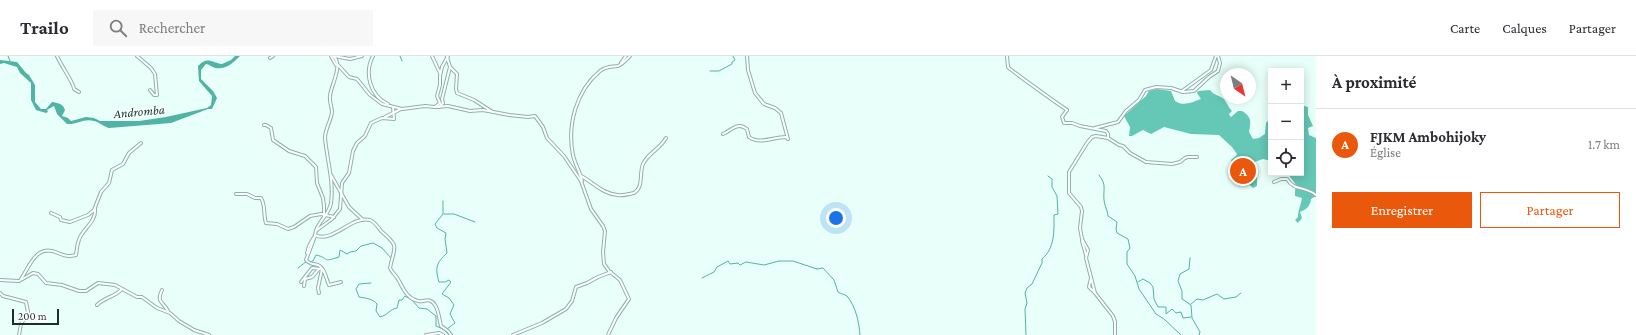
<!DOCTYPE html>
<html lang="fr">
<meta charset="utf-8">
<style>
:root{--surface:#fff;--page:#f7f7f7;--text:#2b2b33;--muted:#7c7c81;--line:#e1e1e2;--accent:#ea580c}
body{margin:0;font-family:"Crimson Pro",serif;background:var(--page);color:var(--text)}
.controls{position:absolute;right:12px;top:12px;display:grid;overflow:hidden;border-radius:0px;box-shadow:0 2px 10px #0003}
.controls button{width:36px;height:36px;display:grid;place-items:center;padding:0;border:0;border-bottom:1px solid var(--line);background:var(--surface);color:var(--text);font:20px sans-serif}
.compass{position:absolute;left:1220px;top:12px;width:36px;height:36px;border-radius:50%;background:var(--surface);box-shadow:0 2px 10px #0003;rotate:145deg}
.scale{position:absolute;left:12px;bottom:10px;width:47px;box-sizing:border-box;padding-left:4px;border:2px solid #1f2e2b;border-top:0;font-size:11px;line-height:14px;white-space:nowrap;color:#1f2e2b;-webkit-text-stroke:3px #fff;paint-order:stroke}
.you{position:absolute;left:836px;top:162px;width:14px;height:14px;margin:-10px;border:3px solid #fff;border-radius:50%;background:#1a73e8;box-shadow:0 0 0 6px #1a73e833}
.badge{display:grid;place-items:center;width:26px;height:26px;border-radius:50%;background:var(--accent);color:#fff;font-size:13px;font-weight:700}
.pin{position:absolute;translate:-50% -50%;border:2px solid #fff;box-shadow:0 1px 4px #0006}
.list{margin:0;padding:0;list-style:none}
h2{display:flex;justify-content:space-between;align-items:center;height:52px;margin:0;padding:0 16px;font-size:17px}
h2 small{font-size:13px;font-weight:400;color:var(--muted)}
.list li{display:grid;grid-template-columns:26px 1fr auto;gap:12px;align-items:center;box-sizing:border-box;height:72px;padding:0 16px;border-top:1px solid var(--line)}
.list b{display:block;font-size:15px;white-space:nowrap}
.list p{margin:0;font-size:13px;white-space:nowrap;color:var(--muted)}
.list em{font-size:13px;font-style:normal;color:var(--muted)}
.actions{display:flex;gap:8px;padding:12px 16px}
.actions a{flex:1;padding:9px 0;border:1px solid var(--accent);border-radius:0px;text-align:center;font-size:14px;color:var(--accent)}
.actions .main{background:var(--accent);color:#fff}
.icon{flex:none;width:22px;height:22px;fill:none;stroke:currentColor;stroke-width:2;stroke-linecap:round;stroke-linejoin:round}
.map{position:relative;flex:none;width:1316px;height:279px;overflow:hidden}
header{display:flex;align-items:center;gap:24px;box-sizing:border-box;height:56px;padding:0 20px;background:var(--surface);border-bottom:1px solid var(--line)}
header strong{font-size:19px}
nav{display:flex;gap:22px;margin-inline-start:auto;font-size:14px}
.search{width:280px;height:36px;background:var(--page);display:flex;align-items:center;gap:10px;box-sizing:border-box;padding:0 14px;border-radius:0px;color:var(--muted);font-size:15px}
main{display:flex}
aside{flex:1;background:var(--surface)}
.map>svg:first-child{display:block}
.forest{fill:#65c7b6}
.water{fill:#50b3a3}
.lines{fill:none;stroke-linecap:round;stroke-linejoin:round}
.stream{stroke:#50b3a3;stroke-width:1}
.minor-casing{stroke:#8cb1aa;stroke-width:4}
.minor{stroke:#fff;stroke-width:2}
.labels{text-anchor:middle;stroke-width:3;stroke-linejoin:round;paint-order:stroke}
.water-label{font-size:13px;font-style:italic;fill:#134039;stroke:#fff}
</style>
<header>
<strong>Trailo</strong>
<div class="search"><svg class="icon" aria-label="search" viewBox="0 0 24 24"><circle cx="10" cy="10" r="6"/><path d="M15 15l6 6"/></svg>Rechercher</div>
<nav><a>Carte</a><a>Calques</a><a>Partager</a></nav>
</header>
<main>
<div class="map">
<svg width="1316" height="279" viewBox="0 0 1316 279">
<rect width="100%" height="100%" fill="#e8fffa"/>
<g class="forest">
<path d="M1157,33L1171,35L1175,45C1184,51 1192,46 1201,43L1197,37L1198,35L1210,34C1215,40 1219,39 1224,43C1227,47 1229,52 1232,55L1229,58L1230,60L1231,61L1238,55H1242C1252,61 1251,66 1249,76L1253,83L1259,82L1265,78L1266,67L1271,61V105L1263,103L1252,107L1253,111H1257V130L1253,132L1247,126L1246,120L1248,117H1251L1250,114H1246L1245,109H1233L1231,104L1236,100L1237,98L1232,91L1219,79L1191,78L1164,71L1151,78L1143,74L1132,80H1129L1130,71L1124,60L1146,40L1149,35Z"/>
<path d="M1301,49L1308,51V59L1313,70L1308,72L1309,79L1316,82V140L1311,143C1310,150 1307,153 1300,156L1302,162L1298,167L1295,164L1298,161C1298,154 1301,149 1302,142L1295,140V134L1297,130L1287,117H1301Z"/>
</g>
<path class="water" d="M235,0H240C233,7 226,14 215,12C212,11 209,8 206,8L201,14V23L213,35L217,42L212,53H208L171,67L109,72C103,70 99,66 94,65C84,62 76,69 67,68L57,58L54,50L47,54L48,56L46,57L36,54L31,44V27L20,17L17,11L4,7L0,8V4L17,6L26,17L29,19L35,29V46L41,53H46L52,46C57,47 63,47 65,54L62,60L68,62L71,65L86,61L94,62L100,65H139L166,61L207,52L211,49L212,40L199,25L198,10C207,0 211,6 222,8L231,4Z"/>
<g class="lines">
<g class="stream">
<polyline points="8,0 10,5"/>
<polyline points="400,0 402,5"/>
<polyline points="710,15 719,15 732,8 732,6 735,4 733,0"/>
<path d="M1099,119C1107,129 1103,133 1104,144C1104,149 1108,155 1108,160L1117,166L1116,173L1117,177L1128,183L1130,192L1127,196V208L1135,220L1139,233L1156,258L1164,263L1181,279"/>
<path d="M443,145V158L435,168L437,172L446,177L445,183L447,197C436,207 435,212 439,226H445L449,224L451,226L442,238L449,242L454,249L450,258L455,267L447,273"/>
<polyline points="444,158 454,158 475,166"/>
<polyline points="1190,202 1189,213 1180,218 1178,225 1182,235 1182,243 1191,249 1192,262 1200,276 1199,279"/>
<path d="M310,206L313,205L316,199C330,202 321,207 339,201L340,194L347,198L350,196L356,195L361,190L373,187L382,192L391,202"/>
<polyline points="298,212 307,205"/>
<path d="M702,222L714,216L717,211L728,205L730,208L738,207L740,209L746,206L764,209L779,205H793L817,213L823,212L834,224L838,236C841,238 844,238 847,240C856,251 859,266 860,279"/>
<polyline points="1138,226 1143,223 1150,227 1153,231 1154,243 1158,251 1166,251 1166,258 1172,253 1176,257 1181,256 1183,262 1191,261"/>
<path d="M371,227L359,228L356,233L359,241C366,242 373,243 377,248L376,255L380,261C388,259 390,253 397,252L399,244H402L405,240L412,244L419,252L427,253L436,260V270L443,273L449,279"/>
<polyline points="1191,248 1197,243 1203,244 1217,238 1224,243 1236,241 1241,237"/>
<path d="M1026,279L1025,253L1027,247L1025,237L1027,232L1032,228L1042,207V203C1055,192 1054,175 1054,159L1058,158L1057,140L1052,131V123L1048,120"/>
</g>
<g class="minor-casing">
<g id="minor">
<path d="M57,0C60,8 74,27 74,33L79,36"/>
<polyline points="137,0 151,12 155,18 157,39 154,39 150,34"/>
<polyline points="331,0 336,9"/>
<path d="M333,0C344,8 331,29 330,40C329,45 332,51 332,56C331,65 325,73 325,82C327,104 334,125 331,147C329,160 316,166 315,179C332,188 352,159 370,164C375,166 378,171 381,175C401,192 394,190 390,212C392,217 397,220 399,225C404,234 407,242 418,245C424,247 429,240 435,249C439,255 439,263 441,270L448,275L451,279"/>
<polyline points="334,0 350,3 362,0"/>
<path d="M373,0C364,17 370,40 388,48"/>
<polyline points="432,0 440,17"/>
<path d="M1007,0L1008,11L1010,13C1029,27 1048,41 1067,54L1062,61L1064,67H1072L1080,70L1106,75L1108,78V82L1096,80L1092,81L1087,87L1069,116V137L1081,151L1082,155L1080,172L1082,183L1088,194L1086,202L1095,237L1113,260L1115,266V279"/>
<polyline points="447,1 450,11 457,18 456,33 457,37 474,44 491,55"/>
<polyline points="270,2 273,0"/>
<polyline points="621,7 626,0"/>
<polyline points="338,9 349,21 357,23 370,39 382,48 402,53 425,50 435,51 440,47 437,40 440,29 440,20 442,11 448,0"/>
<polyline points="1182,35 1211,14 1216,0"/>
<polyline points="435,51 448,50 470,55 483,54 509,59 528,61 535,60 543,71 547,82 564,100 581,125 591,153 603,170 605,175 603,196 604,208 609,215 620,224 629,243 616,262 608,279"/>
<polyline points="439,51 443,47 442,43 450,11"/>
<polyline points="385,61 401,53"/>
<polyline points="264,69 266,69 271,72 273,84 289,95 305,100 316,111 317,127 323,142 324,150 324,160"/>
<polyline points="1095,72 1118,66 1126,55 1139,44 1145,34 1156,31 1171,32 1183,36 1194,35 1209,21 1218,15 1220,7 1218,0"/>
<path d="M723,78C731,75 737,65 747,73L749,81C760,89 773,81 786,81L788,83L781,57L775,52L764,48L755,37L748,14L747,0"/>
<polyline points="1108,82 1119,89 1123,90 1130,97 1146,106 1172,108 1180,106 1185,102 1188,101 1197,101"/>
<polyline points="331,119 349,151 362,163"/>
<path d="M581,120C594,127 603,138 618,139C623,140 629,138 634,137C644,131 639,117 643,108C648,97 660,93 666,82"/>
<path d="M582,125C580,116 575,108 573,99C567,69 576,35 600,15C606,10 612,11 618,10C623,8 626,4 630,0"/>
<path d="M1274,126L1281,123H1287C1294,135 1305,130 1316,139"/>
<path d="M236,138H247L255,142H261C266,150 263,159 266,167L277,168L288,173L294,171L310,160L321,158L334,161"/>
<polyline points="51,157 60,161 61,164 70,166 88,159 94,154 101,136 109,127 112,114 123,108 129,97 141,87"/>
<polyline points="317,174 332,163 340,153 342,127 349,117 353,95 357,87 365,80 371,67 382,62 394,63 393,51"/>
<path d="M315,180L306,204C310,209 313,207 318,209C325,212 326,223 329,229L341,226"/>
<polyline points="1082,185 1086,199"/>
<polyline points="307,197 309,190 314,181"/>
<polyline points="1091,222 1089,231 1095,237"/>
<path d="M21,223C30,209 37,187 58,197C65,200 69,201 76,199C77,193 77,184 82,178C87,170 96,164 95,153"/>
<polyline points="0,224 19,225 33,217 38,218 46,227 62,229 79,235 86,235 98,227 115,229 137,241 142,241 157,252 170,257 179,265 194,274 209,279"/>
<polyline points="301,226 312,212 322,213 318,232 319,237"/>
<polyline points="304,230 305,223 312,221 319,213"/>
<path d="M162,234C156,247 163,245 168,255"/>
<polyline points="0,237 3,240 26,246 28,256 21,268 19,279"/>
<path d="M97,249C105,241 115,241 122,233"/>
<polyline points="426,279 439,277 443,279"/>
<polyline points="513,279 542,267 566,253 572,245 576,231 587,227 598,221 611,216"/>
</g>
</g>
<use href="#minor" class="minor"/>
</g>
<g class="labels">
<g class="water-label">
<text transform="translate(139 55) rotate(-5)" y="5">Andromba</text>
</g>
</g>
</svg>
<div class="controls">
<button>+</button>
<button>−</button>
<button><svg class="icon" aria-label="locate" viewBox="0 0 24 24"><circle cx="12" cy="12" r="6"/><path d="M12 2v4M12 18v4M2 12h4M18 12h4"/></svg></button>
</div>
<svg class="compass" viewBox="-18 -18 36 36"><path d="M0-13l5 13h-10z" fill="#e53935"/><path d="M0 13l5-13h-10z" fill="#7c7c81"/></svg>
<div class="scale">200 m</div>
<div class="you"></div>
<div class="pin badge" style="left:1243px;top:115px">A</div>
</div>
<aside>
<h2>À proximité<small></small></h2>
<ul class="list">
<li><span class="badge">A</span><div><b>FJKM Ambohijoky</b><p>Église</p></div><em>1.7 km</em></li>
</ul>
<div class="actions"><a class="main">Enregistrer</a><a>Partager</a></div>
</aside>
</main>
